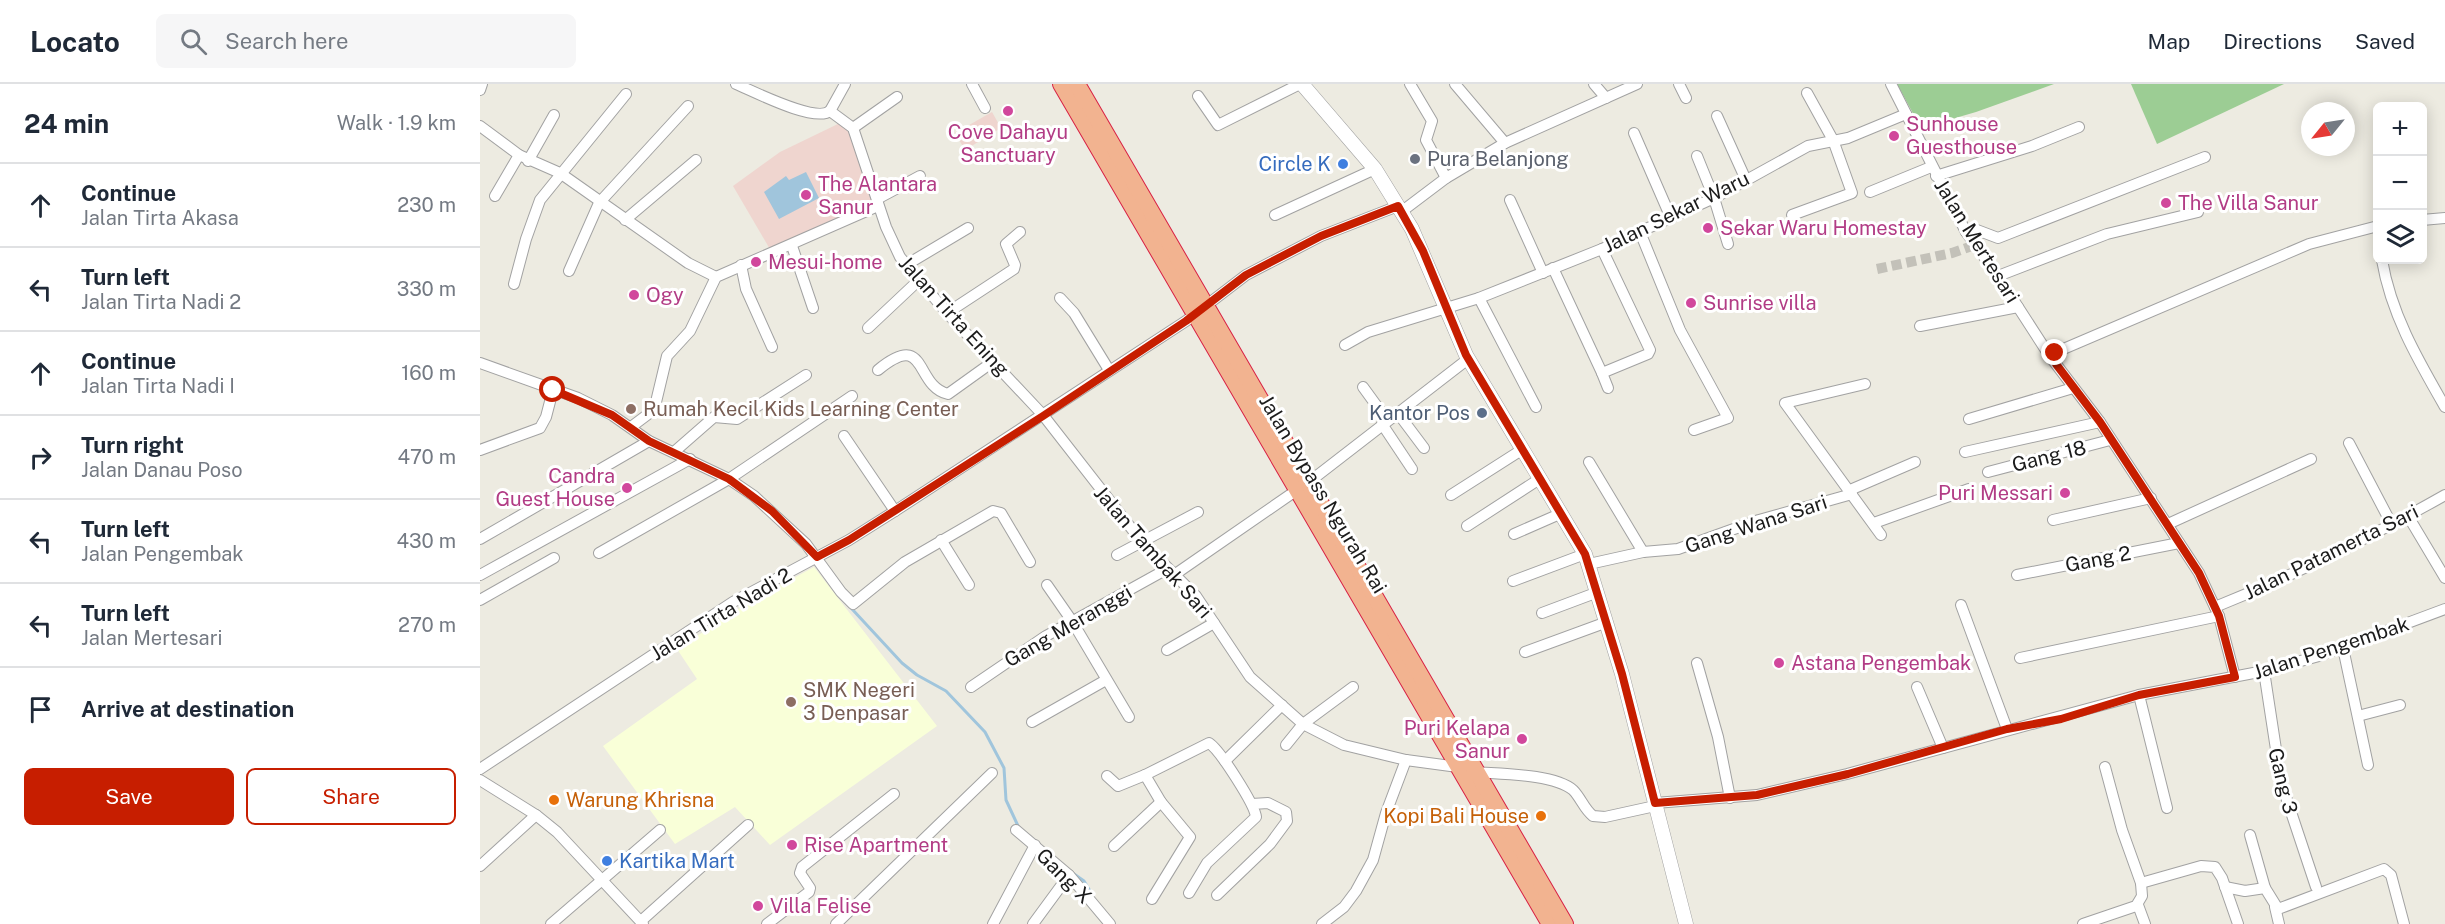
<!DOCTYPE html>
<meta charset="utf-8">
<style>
:root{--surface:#fff;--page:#f6f6f7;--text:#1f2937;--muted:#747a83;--line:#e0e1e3;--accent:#c71e00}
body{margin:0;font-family:"Public Sans",sans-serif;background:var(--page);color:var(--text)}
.controls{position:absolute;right:18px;top:18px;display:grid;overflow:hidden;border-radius:9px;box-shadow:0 3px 15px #0003}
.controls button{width:54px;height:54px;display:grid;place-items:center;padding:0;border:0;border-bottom:2px solid var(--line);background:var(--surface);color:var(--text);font:30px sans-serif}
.compass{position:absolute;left:1821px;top:18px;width:54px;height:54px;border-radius:50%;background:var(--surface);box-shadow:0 3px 15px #0003;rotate:240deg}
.stop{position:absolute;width:18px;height:18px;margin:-14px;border:4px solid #c71e00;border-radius:50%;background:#fff}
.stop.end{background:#c71e00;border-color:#fff;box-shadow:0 2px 6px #0008}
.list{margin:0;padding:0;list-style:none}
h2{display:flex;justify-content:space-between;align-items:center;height:78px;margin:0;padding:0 24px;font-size:26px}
h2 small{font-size:20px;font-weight:400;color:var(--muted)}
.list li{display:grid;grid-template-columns:39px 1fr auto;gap:18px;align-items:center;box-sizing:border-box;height:84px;padding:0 24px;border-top:2px solid var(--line)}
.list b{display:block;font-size:22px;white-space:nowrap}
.list p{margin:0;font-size:20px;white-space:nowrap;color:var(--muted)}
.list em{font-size:20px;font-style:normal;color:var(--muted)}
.actions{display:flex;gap:12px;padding:18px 24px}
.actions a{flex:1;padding:14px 0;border:2px solid var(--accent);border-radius:9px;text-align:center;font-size:21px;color:var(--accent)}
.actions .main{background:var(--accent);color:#fff}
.icon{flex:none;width:33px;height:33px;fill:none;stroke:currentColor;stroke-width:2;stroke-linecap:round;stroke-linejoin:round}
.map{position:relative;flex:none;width:1965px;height:840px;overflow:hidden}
header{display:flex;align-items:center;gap:36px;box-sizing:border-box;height:84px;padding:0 30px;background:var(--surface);border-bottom:2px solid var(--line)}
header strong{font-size:28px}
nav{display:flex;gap:33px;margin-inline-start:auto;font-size:21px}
.search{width:420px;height:54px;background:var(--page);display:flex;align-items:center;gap:15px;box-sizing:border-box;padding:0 21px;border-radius:9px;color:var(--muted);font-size:22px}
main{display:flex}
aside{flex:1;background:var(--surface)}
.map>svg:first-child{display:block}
.commercial{fill:#efd5cf}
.education{fill:#f9ffd8}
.forest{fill:#9ccd94}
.water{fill:#a0c5dc}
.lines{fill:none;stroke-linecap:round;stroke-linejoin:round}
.stream{stroke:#a0c5dc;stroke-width:3}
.minor-tunnel{stroke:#c3c1b9;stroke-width:10;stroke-dasharray:10 5;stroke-linecap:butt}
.minor-casing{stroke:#a2a2a2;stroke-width:12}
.tertiary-casing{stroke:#a2a2a2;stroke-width:15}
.trunk-casing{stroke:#d82144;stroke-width:18}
.minor{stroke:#fff;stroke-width:10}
.tertiary{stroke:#fff;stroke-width:14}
.trunk{stroke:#f2b390;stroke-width:16}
.route{stroke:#c71e00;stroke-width:8}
.hotel-dot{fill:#d1479c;stroke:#fff;stroke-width:2}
.worship-dot{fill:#6b7280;stroke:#fff;stroke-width:2}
.shop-dot{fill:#3f7fe0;stroke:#fff;stroke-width:2}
.education-dot{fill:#8d6e63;stroke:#fff;stroke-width:2}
.service-dot{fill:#5c6f8a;stroke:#fff;stroke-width:2}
.food-dot{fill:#e8710a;stroke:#fff;stroke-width:2}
.labels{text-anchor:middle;stroke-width:6;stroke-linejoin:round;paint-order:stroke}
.hotel-label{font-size:20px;fill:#b23c85;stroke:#fff;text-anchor:start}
.worship-label{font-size:20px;fill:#5b616d;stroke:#fff;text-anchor:start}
.shop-label{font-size:20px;fill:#366cbe;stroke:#fff;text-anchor:end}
.street-label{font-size:20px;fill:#1b1b1b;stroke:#fff}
.education-label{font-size:20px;fill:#785e54;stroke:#fff;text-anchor:start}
.service-label{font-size:20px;fill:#4e5e75;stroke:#fff;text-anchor:end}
.food-label{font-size:20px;fill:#c56008;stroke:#fff;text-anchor:start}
</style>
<header>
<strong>Locato</strong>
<div class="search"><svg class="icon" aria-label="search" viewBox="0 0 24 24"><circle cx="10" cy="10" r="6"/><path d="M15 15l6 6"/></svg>Search here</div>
<nav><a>Map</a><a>Directions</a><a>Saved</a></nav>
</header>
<main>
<aside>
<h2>24 min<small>Walk · 1.9 km</small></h2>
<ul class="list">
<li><svg class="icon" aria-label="ahead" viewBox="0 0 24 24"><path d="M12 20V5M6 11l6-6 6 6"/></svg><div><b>Continue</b><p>Jalan Tirta Akasa</p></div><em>230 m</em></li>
<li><svg class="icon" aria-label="left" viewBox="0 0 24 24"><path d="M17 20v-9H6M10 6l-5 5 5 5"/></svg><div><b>Turn left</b><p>Jalan Tirta Nadi 2</p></div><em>330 m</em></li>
<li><svg class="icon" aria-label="ahead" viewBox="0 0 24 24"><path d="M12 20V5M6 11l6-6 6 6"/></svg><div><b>Continue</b><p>Jalan Tirta Nadi I</p></div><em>160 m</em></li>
<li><svg class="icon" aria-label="right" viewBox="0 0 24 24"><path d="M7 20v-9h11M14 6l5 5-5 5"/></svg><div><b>Turn right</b><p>Jalan Danau Poso</p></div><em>470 m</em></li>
<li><svg class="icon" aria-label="left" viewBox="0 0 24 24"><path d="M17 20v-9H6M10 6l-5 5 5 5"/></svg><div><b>Turn left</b><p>Jalan Pengembak</p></div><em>430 m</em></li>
<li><svg class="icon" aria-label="left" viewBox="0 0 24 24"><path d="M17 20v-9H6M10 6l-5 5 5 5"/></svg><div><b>Turn left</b><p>Jalan Mertesari</p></div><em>270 m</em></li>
<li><svg class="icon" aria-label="arrive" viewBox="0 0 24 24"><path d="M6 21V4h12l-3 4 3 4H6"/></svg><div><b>Arrive at destination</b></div></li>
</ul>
<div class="actions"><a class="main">Save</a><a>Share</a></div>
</aside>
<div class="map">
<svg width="1965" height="840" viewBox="0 0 1965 840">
<rect width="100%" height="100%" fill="#edebe1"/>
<g class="commercial">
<polygon points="512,28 521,44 485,66 475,49"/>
<polygon points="362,38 371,45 396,121 291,167 253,102 300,68"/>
</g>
<polygon class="education" points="334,483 457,642 290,761 255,723 195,760 123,662 217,595 197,565 263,522"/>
<g class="forest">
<polygon points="1417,0 1574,0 1496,28 1441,44"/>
<polygon points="1651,0 1804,0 1677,60"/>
</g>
<polygon class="water" points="326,88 339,114 299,135 284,108 306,92 309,96"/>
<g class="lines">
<g class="stream">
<polyline points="372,525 422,579 437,591 466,607 505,648 524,684 526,716 539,744"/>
<polyline points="594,790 604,797 613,812"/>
</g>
<polyline class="minor-tunnel" points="1397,185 1472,169 1495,161"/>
<g class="minor-casing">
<g id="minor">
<path d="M256,0C275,8 335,39 350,27"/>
<polyline points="492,0 505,24"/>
<polyline points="930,0 952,37 946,56 966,94"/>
<polyline points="975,0 1025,59"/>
<polyline points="1114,0 1126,14"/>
<polyline points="1199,0 1206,14"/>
<polyline points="1411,0 1486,148 1518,192 1569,271 1620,338 1719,489 1739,532 1755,593"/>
<polyline points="0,6 2,0"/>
<polyline points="718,12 738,41 820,0"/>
<polyline points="350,27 373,44 406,143 420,173 467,229 563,331 662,458 716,512 770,593 823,640 864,661 926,676 978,683"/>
<polyline points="350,27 365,0"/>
<polyline points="1237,32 1266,96"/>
<polyline points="0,42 39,71 80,89 208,179 236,193"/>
<polyline points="373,44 417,13"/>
<polyline points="1154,49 1191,134"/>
<polyline points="1217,72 1234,114 1248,160"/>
<polyline points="48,77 74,31"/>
<polyline points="1456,92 1552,62 1599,43"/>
<polyline points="1390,108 1451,83"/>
<polyline points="15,112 39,71"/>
<polyline points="397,115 440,92"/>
<polyline points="1030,116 1063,189"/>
<polyline points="921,128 966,94 1025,59 1157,0"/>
<polyline points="795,131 895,85"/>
<polyline points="1312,131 1372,109 1353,56 1327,9"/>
<polyline points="145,136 216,76"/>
<polyline points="1942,136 1965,134"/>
<polyline points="1160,148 1200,246 1248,334 1214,346"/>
<polyline points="1486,148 1497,146 1518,154 1725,73"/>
<polyline points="312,162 333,224"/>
<path d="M1902,176C1911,230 1938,276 1965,323"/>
<polyline points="261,181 266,205 292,263"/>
<polyline points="426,181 488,144"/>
<polyline points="1073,184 1122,289 1168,270 1170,266 1122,165"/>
<polyline points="89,187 119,119 208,22"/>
<polyline points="1518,192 1627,150 1718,128"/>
<polyline points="34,200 46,155 60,116 146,10"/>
<polyline points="580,214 594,229 629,286"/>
<polyline points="999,214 1056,323"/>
<polyline points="467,229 534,185 535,181 526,160 540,148"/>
<polyline points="1440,242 1538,223"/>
<polyline points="388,244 439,196"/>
<polyline points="865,261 888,248 999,214 1122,165 1234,114 1328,62 1368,54 1426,30"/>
<polyline points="1574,269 1829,160 1898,142"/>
<polyline points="0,279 98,314 132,331 169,357 249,395 274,412 326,460 361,508 373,520 425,478 513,427 521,429 550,478"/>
<path d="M398,286C448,245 434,302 468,310L514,277"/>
<polyline points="1122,289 1128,304"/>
<polyline points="1385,300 1305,319 1401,451"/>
<polyline points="883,303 907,336"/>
<polyline points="917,328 944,364"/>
<polyline points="1489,335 1593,304"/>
<polyline points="902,340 932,385"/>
<polyline points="151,343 171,328 176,318 187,272 210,247 236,193 398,122"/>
<polyline points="364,352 415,427"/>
<polyline points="1869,359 1912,441"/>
<polyline points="0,366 60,344 66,333 73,306"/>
<polyline points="194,368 234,333 257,335 326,291"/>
<polyline points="1485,368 1620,338"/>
<polyline points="1109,378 1163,468"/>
<polyline points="1508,388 1630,356"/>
<polyline points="829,398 988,275"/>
<polyline points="1370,406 1435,378"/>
<polyline points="971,411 1043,365"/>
<polyline points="1928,432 1965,494"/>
<polyline points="1573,436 1671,414"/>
<polyline points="1394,439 1489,405"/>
<polyline points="1688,440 1831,375"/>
<polyline points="987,442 1061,394"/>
<polyline points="1034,450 1082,429"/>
<polyline points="0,455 169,357"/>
<polyline points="461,456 489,501"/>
<polyline points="119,469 249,395 372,312"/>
<polyline points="637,471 718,428"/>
<polyline points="1109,480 1163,468 1198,465 1279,436 1372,410"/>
<polyline points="0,491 210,375"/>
<polyline points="694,491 817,406"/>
<polyline points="1537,491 1699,459"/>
<polyline points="1033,497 1105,470"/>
<polyline points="567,501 592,537 649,633"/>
<polyline points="0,516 74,474"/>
<polyline points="1481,521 1527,645"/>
<path d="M1735,523C1815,491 1891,453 1965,411"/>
<polyline points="1062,529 1118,508"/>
<polyline points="1863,564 1888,681"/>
<polyline points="687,566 734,539"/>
<polyline points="1045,568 1127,538"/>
<polyline points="1540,574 1739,532"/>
<polyline points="1217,579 1238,653 1250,714"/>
<polyline points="1784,587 1801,698 1836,803"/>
<polyline points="491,603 566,552 687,485"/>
<polyline points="1437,603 1463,664"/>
<polyline points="1659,611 1687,724"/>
<polyline points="1878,632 1920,621"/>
<polyline points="552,638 626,596"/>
<polyline points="806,661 823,640 873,603"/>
<polyline points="745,677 802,621"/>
<polyline points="0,685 253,518 369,456 415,427 706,237 766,191 841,152 918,122"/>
<path d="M996,688C1021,690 1074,690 1093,706C1101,714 1104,725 1113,732L1125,733L1175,722"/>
<polyline points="627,692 638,702 665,691"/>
<polyline points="0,696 56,731 77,748 163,840"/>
<polyline points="1175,719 1277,711 1367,690 1659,611 1784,587 1839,572 1965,525"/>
<polyline points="536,746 589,791 630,840"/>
<polyline points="1770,751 1785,804"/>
<polyline points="634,762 681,718"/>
<polyline points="0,782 56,731"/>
<polyline points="1661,799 1721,782 1735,783 1742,794 1758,840"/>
<polyline points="1745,803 1765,807 1785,804 1798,825 1904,785 1911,791 1924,840"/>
<polyline points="737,811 790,760 807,737 806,728 788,719 772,720"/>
<path d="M672,815L710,753L681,718L665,691L729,659C740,666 775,721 776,733L727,779L709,809"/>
<polyline points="1658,821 1665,840"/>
<polyline points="1795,823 1799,840"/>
<polyline points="161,837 268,741"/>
<polyline points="71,840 180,746"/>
<polyline points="287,840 329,808 330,804 320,789 322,783 414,710"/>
<polyline points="356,840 512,689"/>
<polyline points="513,840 555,761"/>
<polyline points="553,840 589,791"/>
<polyline points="842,840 864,823 876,807 893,776 906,729 926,676"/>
<polyline points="1603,840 1656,822 1662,812 1661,799 1642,746 1625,683"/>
</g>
</g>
<g class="tertiary-casing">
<polyline id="tertiary" points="822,0 895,85 932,145 986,271 1105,470 1142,590 1206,840"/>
</g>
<g class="trunk-casing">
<g id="trunk">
<polyline points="581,0 1070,840"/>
<polyline points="597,0 1085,840"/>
</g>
</g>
<use href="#minor" class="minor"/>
<use href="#tertiary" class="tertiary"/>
<use href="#trunk" class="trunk"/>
</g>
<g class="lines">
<polyline class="route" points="73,306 132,331 169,357 249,395 292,427 337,473 369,456 563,332 706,237 766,191 841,152 918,122 943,167 986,271 1105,470 1142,590 1175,719 1277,711 1368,690 1527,645 1581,635 1659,611 1755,593 1739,532 1719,489 1620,338 1576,280 1575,269"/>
</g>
<g class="hotel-dot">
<circle cx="528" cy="27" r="6"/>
<circle cx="1414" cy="52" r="6"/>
<circle cx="326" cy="111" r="6"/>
<circle cx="1686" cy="119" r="6"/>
<circle cx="1228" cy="144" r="6"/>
<circle cx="276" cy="178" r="6"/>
<circle cx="154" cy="211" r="6"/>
<circle cx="1211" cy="219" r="6"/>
<circle cx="147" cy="404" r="6"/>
<circle cx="1585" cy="409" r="6"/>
<circle cx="1299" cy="579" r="6"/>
<circle cx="1042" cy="655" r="6"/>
<circle cx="312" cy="761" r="6"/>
<circle cx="278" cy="822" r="6"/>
</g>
<circle class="worship-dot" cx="935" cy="75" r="6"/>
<g class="shop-dot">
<circle cx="863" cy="80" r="6"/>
<circle cx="127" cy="777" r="6"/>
</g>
<g class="education-dot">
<circle cx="151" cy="325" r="6"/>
<circle cx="311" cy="618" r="6"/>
</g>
<circle class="service-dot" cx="1002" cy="329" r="6"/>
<g class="food-dot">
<circle cx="74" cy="716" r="6"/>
<circle cx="1061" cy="732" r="6"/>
</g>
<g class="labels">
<g class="hotel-label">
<text x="1426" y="47">Sunhouse<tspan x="1426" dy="23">Guesthouse</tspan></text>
<text x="528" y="55" text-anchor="middle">Cove Dahayu<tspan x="528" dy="23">Sanctuary</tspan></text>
<text x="338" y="107">The Alantara<tspan x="338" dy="23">Sanur</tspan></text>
<text x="1698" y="126">The Villa Sanur</text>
<text x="1240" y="151">Sekar Waru Homestay</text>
<text x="288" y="185">Mesui-home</text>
<text x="166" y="218">Ogy</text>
<text x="1223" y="226">Sunrise villa</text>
<text x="135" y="399" text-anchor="end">Candra<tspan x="135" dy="23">Guest House</tspan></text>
<text x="1573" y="416" text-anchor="end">Puri Messari</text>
<text x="1311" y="586">Astana Pengembak</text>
<text x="1030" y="651" text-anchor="end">Puri Kelapa<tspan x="1030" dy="23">Sanur</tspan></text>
<text x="324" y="768">Rise Apartment</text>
<text x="290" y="829">Villa Felise</text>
</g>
<g class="worship-label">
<text x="947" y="82">Pura Belanjong</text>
</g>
<g class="shop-label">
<text x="851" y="87">Circle K</text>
<text x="139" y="784" text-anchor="start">Kartika Mart</text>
</g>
<g class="street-label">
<text transform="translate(1196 128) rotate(-26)" y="7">Jalan Sekar Waru</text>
<text transform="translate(1497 157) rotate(58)" y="7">Jalan Mertesari</text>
<text transform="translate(474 232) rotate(48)" y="7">Jalan Tirta Ening</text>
<text transform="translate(1569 372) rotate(-14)" y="7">Gang 18</text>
<text transform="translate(843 410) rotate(59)" y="7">Jalan Bypass Ngurah Rai</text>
<text transform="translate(1276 440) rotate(-18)" y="7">Gang Wana Sari</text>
<text transform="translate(673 468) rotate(49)" y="7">Jalan Tambak Sari</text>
<text transform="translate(1851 468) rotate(-26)" y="7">Jalan Patamerta Sari</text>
<text transform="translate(1618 475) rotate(-11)" y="7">Gang 2</text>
<text transform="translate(241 530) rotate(-31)" y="7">Jalan Tirta Nadi 2</text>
<text transform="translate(588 542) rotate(-30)" y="7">Gang Meranggi</text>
<text transform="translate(1851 564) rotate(-18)" y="7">Jalan Pengembak</text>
<text transform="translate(1803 697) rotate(76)" y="7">Gang 3</text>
<text transform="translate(584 792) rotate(45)" y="7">Gang X</text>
</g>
<g class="education-label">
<text x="163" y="332">Rumah Kecil Kids Learning Center</text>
<text x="323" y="613">SMK Negeri<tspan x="323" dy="23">3 Denpasar</tspan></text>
</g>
<g class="service-label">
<text x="990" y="336">Kantor Pos</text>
</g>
<g class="food-label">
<text x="86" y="723">Warung Khrisna</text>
<text x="1049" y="739" text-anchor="end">Kopi Bali House</text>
</g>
</g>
</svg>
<div class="controls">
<button>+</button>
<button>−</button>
<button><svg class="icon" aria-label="layers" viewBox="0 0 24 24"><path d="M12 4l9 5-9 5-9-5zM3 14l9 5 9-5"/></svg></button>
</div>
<svg class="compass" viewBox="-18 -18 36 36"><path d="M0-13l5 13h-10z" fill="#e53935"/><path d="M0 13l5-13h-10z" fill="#747a83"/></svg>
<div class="stop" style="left:73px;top:306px"></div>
<div class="stop end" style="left:1575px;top:269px"></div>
</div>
</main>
